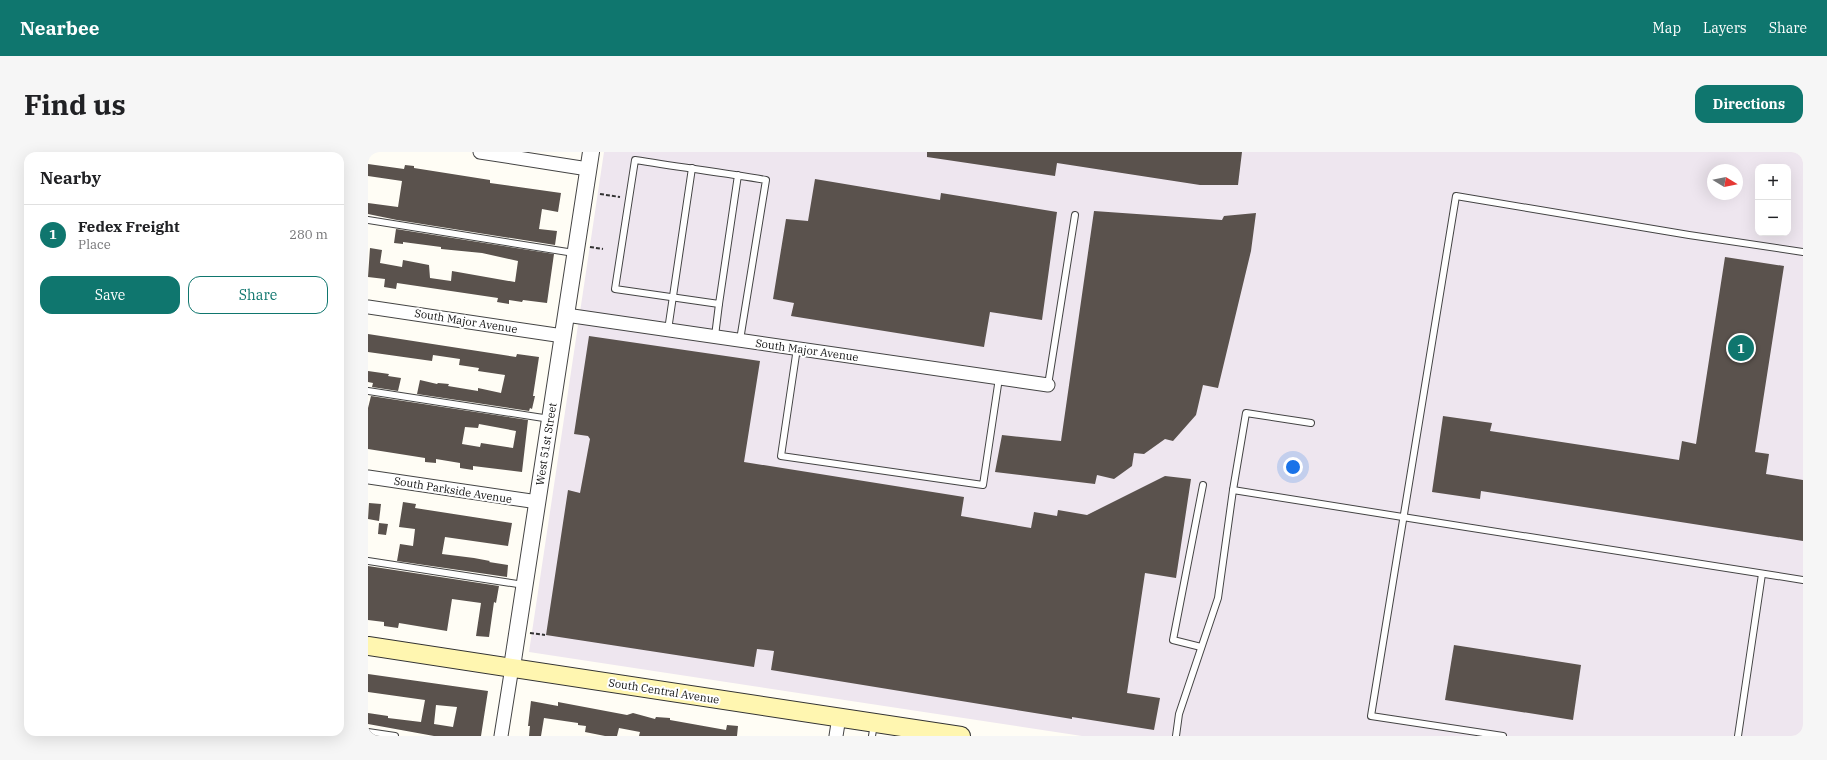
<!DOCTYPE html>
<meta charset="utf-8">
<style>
:root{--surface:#fff;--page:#f6f6f6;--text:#202124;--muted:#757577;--line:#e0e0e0;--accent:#0f766e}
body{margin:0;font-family:"IBM Plex Serif",serif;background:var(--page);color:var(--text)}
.controls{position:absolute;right:12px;top:12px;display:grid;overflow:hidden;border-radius:8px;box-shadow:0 4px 16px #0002}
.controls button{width:36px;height:36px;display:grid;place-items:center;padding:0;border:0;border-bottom:1px solid var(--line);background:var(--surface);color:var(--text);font:20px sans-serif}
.compass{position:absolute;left:1339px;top:12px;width:36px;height:36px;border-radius:50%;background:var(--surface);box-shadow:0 4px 16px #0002;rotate:100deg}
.you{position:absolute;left:925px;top:315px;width:14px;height:14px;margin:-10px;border:3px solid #fff;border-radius:50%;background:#1a73e8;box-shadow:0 0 0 6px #1a73e833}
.badge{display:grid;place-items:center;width:26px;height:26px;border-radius:50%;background:var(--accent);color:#fff;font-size:13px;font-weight:700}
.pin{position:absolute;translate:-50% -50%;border:2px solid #fff;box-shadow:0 1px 4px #0006}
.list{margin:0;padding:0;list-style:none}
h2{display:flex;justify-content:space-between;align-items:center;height:52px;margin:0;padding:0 16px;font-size:17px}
h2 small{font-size:13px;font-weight:400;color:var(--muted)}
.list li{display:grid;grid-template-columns:26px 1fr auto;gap:12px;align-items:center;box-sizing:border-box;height:60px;padding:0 16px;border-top:1px solid var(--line)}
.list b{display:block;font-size:15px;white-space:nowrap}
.list p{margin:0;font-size:13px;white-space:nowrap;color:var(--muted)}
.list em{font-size:13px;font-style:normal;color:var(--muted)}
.actions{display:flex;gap:8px;padding:12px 16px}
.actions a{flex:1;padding:9px 0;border:1px solid var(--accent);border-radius:12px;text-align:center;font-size:14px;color:var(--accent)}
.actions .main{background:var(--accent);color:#fff}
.map{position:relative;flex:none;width:1435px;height:584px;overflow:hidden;border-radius:12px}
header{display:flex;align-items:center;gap:24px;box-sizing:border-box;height:56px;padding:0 20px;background:var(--accent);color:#fff}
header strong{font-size:19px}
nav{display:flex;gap:22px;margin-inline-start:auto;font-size:14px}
.intro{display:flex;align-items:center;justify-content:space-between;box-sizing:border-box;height:96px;padding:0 24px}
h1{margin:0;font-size:28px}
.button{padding:10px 18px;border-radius:12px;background:var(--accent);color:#fff;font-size:14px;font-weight:700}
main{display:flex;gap:24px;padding:0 24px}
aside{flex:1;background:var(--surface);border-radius:12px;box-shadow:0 4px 16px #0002}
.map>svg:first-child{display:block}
.industrial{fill:#eee6ef;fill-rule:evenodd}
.building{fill:#5a524d;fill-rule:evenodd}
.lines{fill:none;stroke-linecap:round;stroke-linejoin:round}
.service-casing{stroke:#444;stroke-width:8}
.minor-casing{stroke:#444;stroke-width:15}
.tertiary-casing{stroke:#444;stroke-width:18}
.secondary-casing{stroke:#333;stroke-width:20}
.path{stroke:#333;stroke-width:2;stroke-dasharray:4 2;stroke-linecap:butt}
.service{stroke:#fff;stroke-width:6}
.minor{stroke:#fff;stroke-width:13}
.tertiary{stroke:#fff;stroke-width:16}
.secondary{stroke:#fff6b0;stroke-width:18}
.labels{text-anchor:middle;stroke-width:4;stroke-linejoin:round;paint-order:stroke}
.street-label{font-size:11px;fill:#111;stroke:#fff}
</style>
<header>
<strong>Nearbee</strong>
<nav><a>Map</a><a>Layers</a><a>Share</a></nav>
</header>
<div class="intro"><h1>Find us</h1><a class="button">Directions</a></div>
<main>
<aside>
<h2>Nearby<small></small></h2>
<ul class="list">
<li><span class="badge">1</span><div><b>Fedex Freight</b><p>Place</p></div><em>280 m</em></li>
</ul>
<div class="actions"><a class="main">Save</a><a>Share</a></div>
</aside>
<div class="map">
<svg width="1435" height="584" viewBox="0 0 1435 584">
<rect width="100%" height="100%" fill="#fffdf5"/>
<path class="industrial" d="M236,0H1435V584H714L161,500ZM1390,15H1420V81H1390ZM1345,18H1369V42H1345Z"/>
<g class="building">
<polygon points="559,0 874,0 870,33 832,33 689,11 687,24 559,5"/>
<polygon points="0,12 36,17 37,13 46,14 46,16 122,28 122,31 193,41 190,60 174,57 171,77 189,79 187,93 29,68 0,62 0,51 30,55 34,29 0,24"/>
<polygon points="447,27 572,48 573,41 689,60 674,168 622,160 616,195 423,164 426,151 405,147 418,67 440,69"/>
<polygon points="726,59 854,68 856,64 888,61 883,99 850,236 835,233 828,263 805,289 797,287 776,302 766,301 764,314 746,327 729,323 727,332 627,320 634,283 693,289"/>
<polygon points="28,77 186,102 179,151 155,148 154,150 141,148 141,152 129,150 130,146 29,131 28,137 16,135 17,127 0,125 2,96 14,98 12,111 34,115 35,108 61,113 62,126 83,129 84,119 147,130 150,109 114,101 73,97 73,95 35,90 35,92 26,91"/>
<polygon points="1357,105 1416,114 1387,300 1401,302 1398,322 1435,328 1435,389 1113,339 1112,347 1064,340 1075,264 1124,271 1122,279 1311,308 1314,289 1328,292"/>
<polygon points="0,182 148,205 149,202 171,205 165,244 167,244 164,257 162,256 161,259 49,242 52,228 69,232 70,231 81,232 80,234 110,239 110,236 133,241 137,223 110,219 111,216 91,213 92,207 65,203 64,209 0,200"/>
<polygon points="221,184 392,209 376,310 596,345 593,364 663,376 666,360 689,364 690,358 719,363 797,324 823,327 808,426 777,421 759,541 792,546 786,578 704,565 704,567 403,518 406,499 389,497 386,515 178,483 200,338 212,341 222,287 220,284 206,282"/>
<polygon points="0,219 21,222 20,224 33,226 30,239 4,235 5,231 0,230"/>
<path d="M3,244L160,268L154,320L105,314V318L92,316V311L68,307V311L57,310V306L0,297V256ZM111,272L148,279L145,296L113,291L112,295L94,292L97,275L110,276Z"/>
<polygon points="35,350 48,352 47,356 144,371 140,394 77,385 74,402 106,406 122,409 121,410 140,413 139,425 29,409 32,392 45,394 47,377 31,375"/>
<polygon points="1,351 13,352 11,369 0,367"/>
<polygon points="11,371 20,372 18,383 10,382"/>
<polygon points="0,414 131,434 128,451 126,450 121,485 108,484 113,451 84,447 79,479 31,471 30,476 16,474 16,470 0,468"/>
<polygon points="1086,493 1213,513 1205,568 1077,548"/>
<path d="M0,522L120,539L113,584H66L0,572V561L20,564V566L53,570L57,548L0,540ZM68,553L89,555L85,575L66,572Z"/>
<polygon points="163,549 190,554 190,550 259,563 265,561 287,567 288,565 302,566 302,568 358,578 359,573 370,574 369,584 271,584 272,580 251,576 249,584 237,584 217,580 218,574 210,573 210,571 176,566 173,584 161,584 162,574 160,574"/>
</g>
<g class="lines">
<g class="service-casing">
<g id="service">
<path d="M370,23L351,152L247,137L267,8C311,15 355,21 398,28L372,188"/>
<polyline points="0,68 206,101"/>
<polyline points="300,178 324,16"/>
<polyline points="347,184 351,152"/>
<polyline points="429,196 413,304 615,333 631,226"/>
<polyline points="680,233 707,63"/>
<polyline points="0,239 182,267"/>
<polyline points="865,338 878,261 943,271"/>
<polyline points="0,409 156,433"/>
<polyline points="833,495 805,488 835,333"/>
<polyline points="0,580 27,584"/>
<polyline points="504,584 506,572"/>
<path d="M808,584L811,562L850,446L865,338C1055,368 1245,399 1435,428"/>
<polyline points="1135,584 1003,564 1088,44 1321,83 1435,100"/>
<polyline points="1370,584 1394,422"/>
</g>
</g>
<g class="minor-casing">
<g id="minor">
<polyline points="112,0 220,17"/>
<polyline points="0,155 195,184"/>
<polyline points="198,163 680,233"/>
<polyline points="0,325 170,350"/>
<polyline points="133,584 144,515"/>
<polyline points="468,584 471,565"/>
</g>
</g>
<g class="tertiary-casing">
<polyline id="tertiary" points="144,515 223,0"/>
</g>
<g class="secondary-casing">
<polyline id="secondary" points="0,494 593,584"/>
</g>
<g class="path">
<polyline points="232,42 252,45"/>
<polyline points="222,95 235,97"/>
<polyline points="162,481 177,483"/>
</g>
<use href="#service" class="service"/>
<use href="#minor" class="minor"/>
<use href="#tertiary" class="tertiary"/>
<use href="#secondary" class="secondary"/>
</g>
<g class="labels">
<g class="street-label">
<text transform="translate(98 169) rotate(9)" y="4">South Major Avenue</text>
<text transform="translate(439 198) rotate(8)" y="4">South Major Avenue</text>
<text transform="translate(178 292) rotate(-81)" y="4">West 51st Street</text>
<text transform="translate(85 338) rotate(9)" y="4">South Parkside Avenue</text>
<text transform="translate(296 539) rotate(9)" y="4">South Central Avenue</text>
</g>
</g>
</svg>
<div class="controls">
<button>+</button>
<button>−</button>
</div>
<svg class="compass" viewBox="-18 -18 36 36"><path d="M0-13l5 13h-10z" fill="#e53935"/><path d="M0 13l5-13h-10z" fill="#757577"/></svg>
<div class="you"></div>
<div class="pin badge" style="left:1373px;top:196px">1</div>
</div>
</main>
